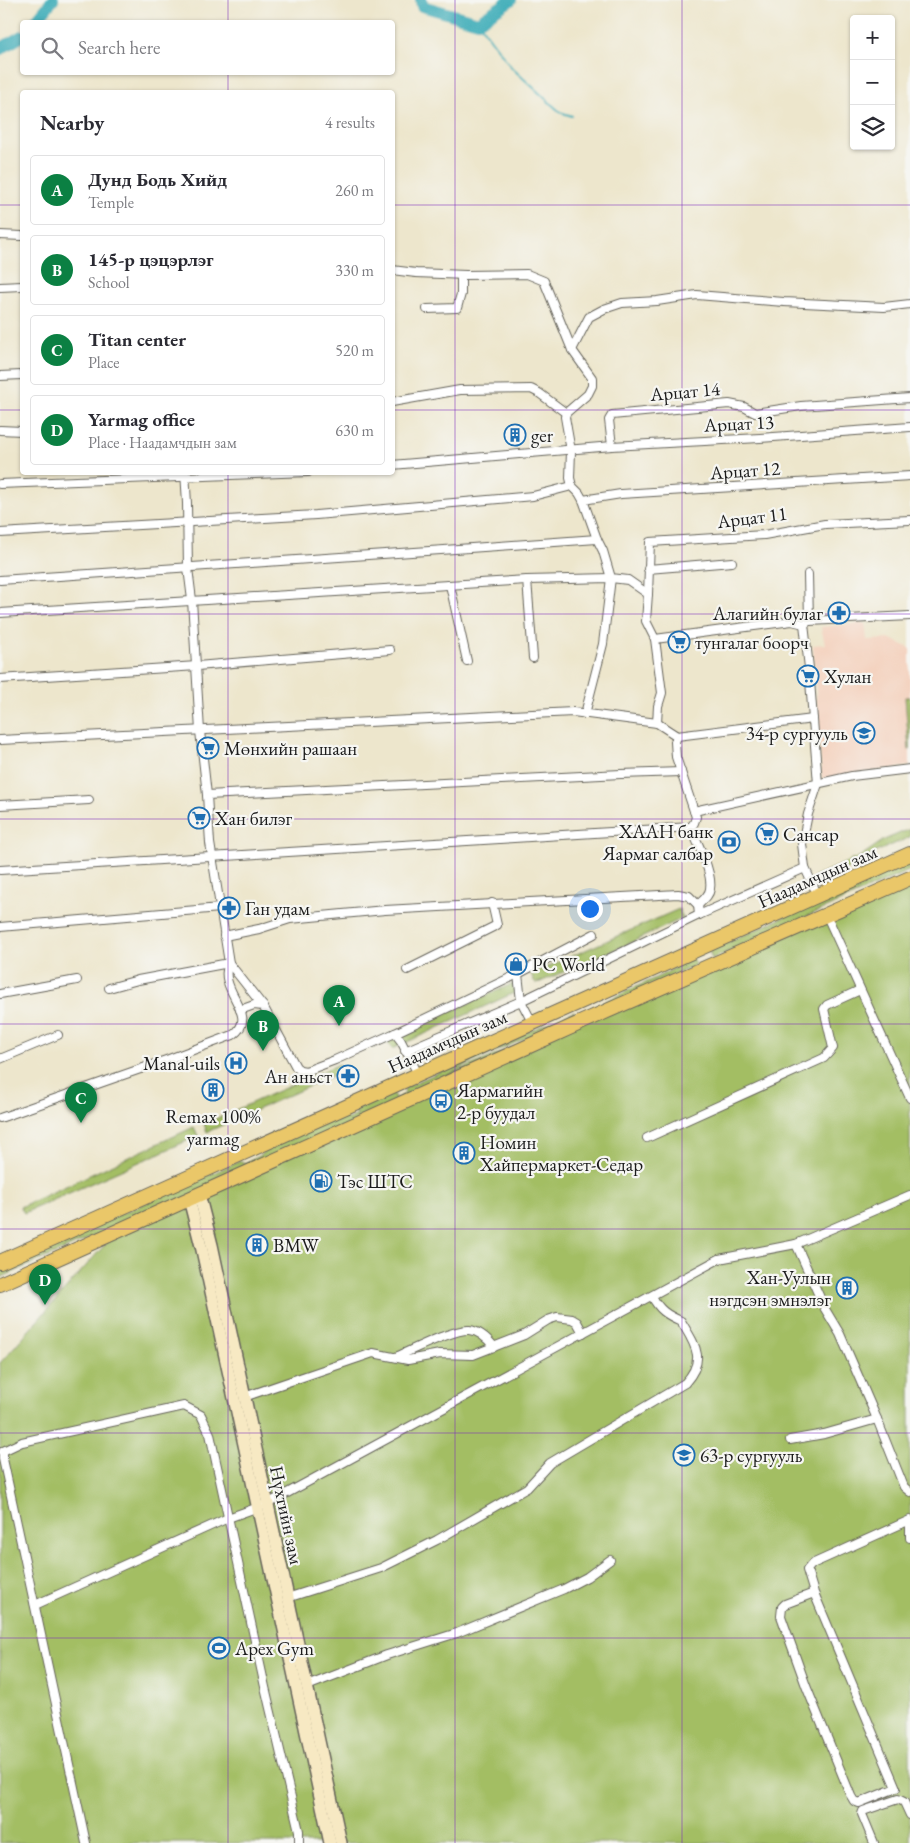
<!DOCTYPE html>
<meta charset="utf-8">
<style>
:root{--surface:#fff;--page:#f7f7f7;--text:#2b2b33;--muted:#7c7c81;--line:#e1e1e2;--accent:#0b8043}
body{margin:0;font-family:"EB Garamond",serif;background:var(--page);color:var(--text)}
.controls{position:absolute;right:15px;top:15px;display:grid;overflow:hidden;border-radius:5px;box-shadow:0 1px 4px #0004}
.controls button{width:45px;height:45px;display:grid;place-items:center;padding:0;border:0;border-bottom:1px solid var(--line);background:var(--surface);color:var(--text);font:25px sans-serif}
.you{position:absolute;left:589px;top:908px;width:18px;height:18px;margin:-12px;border:4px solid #fff;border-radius:50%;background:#1a73e8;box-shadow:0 0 0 8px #1a73e833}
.badge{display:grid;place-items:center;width:32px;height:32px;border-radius:50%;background:var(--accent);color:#fff;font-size:16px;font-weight:700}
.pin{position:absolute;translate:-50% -41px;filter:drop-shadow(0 1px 2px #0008)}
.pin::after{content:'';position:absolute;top:26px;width:18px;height:15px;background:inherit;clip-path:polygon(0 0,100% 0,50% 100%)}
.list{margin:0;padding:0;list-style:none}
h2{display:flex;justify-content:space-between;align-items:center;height:65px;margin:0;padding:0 20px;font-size:21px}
h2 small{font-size:16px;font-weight:400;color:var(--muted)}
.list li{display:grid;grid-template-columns:32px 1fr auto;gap:15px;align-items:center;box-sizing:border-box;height:70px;margin:0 10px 10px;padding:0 10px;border:1px solid var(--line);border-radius:5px}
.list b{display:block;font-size:19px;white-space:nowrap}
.list p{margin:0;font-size:16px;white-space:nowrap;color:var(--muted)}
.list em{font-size:16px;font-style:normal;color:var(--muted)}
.icon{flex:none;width:28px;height:28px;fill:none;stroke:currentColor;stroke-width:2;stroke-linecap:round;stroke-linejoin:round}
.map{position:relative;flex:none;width:910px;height:1843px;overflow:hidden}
.search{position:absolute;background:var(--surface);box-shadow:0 1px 4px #0004;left:20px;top:20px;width:375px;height:55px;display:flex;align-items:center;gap:12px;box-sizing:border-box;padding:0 18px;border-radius:5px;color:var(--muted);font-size:19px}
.panel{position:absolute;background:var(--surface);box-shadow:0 1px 4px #0004;left:20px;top:90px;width:375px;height:385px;border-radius:5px}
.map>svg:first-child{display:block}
.built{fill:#f4d3c0}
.green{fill:#a3be64;stroke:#606d40}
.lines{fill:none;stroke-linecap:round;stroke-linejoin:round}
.stream{stroke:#3babb7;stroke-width:2}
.river{stroke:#3babb7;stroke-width:12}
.street-casing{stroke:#65635a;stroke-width:10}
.secondary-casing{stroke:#65635a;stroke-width:14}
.highway-casing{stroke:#65635a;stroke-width:16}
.street{stroke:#fff;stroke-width:8}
.secondary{stroke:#f7e9c3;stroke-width:11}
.highway{stroke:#eac769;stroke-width:14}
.grid{fill:none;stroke:#7b2cbf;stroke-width:1;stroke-opacity:0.55}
.labels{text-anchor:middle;stroke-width:4.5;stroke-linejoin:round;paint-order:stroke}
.street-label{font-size:19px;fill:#1c1c1c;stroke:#f6f6f2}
.poi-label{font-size:19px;fill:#1c1c1c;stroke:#f6f6f2;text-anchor:start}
</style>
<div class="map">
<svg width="910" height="1843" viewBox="0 0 910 1843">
<rect width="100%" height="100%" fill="#f6f6f2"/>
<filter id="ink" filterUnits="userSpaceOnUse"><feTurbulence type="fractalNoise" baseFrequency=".02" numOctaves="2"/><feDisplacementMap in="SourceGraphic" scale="10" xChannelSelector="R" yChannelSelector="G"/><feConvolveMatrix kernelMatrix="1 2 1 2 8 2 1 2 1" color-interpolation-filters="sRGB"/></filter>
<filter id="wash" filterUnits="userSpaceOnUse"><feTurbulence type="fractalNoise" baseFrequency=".0096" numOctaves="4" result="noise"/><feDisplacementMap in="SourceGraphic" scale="20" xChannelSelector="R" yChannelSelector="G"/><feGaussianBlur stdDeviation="1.12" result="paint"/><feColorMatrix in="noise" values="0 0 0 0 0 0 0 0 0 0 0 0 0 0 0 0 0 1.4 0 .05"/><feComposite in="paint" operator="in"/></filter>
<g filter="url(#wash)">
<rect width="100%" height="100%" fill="#ede6cc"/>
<polygon class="built" points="865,623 867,640 891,639 910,648 910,766 822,779 813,645 825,644 821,627"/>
<g class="green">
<polygon points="905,697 910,697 910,750 909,750"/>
<polygon points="910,829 910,837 876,852 863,861 817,882 815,876 861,856 884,840"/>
<polygon points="910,860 910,870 712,959 709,951"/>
<polygon points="910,880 910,1843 0,1843 0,1363 124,1223 0,1278 0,1268 240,1161 245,1163 260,1156 264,1151 342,1115 348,1119 358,1115 354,1110 393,1092 395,1099 405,1094 404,1089 406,1087 574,1011 574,1017 472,1062 446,1076"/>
<polygon points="679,909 683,918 626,945 538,983 535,983 531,974"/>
<polygon points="693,958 696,965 592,1012 593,1007 662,975"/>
<polygon points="512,984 516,992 392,1049 386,1040"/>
<polygon points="339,1064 341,1072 207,1132 204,1124"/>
<polygon points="194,1127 198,1136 24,1213 20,1207"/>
</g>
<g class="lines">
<polyline class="stream" points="478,22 512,68 560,112 572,116"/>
<g class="river">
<polyline points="421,0 422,6 478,22 511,0"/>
<polyline points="35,22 53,0"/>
<polyline points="0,49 22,36"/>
</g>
</g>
</g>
<g filter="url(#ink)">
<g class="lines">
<g class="street-casing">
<g id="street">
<polyline points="0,235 22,236"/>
<polyline points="392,270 416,273 466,275 527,274 544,281 572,350 592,378 592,386 588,394 566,413 565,417 571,451 570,478 572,486 579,493 583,500 597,539 603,551 611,578 628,580 648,594 646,621 655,639 792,621 804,624 809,621 910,616"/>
<polyline points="0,287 22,286"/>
<polyline points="427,309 457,308 461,294 461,275"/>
<polyline points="572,350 589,317 604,309 622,303 657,301 697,295 784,302 884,307 910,304"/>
<polyline points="0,376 22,375"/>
<polyline points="392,402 460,390 531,389 539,393 566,413"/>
<polyline points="0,430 22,431"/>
<polyline points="612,446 609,420 612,415 729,404 744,407 755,413 801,406 910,398"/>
<polyline points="392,465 612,446 760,438 910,427"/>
<polyline points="185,472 187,503 188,568 192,600 200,731 207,795 210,843 229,963 263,1006 296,1067 300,1070 306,1071 335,1060 395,1033 518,974 594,934"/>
<polyline points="0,484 308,472"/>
<polyline points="583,500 621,494 910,476"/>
<polyline points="0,533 316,515 533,496 572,486"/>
<polyline points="648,569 732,562"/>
<polyline points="808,574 809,621"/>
<path d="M0,580C199,568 398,553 597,539"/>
<polyline points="527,580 533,658"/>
<polyline points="450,585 467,661"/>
<polyline points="648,594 650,542 764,535 825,524 910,520"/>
<polyline points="0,613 527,580 611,578 603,644 585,714"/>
<polyline points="804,624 809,668 818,784 808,814 802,844 805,868 818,896"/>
<polyline points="655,639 662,693 658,706 657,723"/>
<polyline points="0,679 197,666 390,650"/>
<polyline points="677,736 675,742 676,757 696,817 694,823 691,827"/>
<polyline points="0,740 573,712 657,723 677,736 813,719"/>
<polyline points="207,795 621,774 681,772"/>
<polyline points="0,805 89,800"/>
<polyline points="694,811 852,776 910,769"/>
<path d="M691,827C697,843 713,872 710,889C709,896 703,900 698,905"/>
<polyline points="0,870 691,827"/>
<polyline points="826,914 910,1098"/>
<polyline points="0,927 220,908"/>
<polyline points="224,936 259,929 290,919 385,910 678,894 689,896 698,905 699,915"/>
<polyline points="407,970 497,925 492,903"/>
<polyline points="518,974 521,1001 533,1024"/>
<polyline points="109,988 138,980 229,963"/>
<polyline points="0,994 77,980"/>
<polyline points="240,1010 254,1005 263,1006"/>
<polyline points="395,1033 401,1041 418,1074"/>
<polyline points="405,1051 521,1001 699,915 805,868"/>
<polyline points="0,1059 58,1035"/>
<path d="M0,1118L169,1059L233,1035C261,1015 216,990 229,963"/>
<polyline points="647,1138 824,1058 833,1048 824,1009 827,1005 860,990"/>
<polyline points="796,1244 825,1309 840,1334 877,1419 904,1487 910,1492"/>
<path d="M396,1357C412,1350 453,1329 469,1330C480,1331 488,1339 494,1347"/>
<polyline points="244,1397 373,1353 408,1360 440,1354 473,1355 524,1335 548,1320 557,1317 572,1319 577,1322 583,1333"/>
<polyline points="790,1440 824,1434 877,1419"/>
<polyline points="910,1525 910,1538"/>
<polyline points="814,1593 785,1604 782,1607 781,1616 806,1686 851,1796 854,1801 859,1803 896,1788 814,1593 807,1570 812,1564 910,1520"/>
<path d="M287,1598L381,1568L437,1540L527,1488L550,1463L685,1383C707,1359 695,1345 681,1321C667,1315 659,1310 652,1296"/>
<polyline points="35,1605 228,1518 267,1504 719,1259 796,1244 910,1195"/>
<polyline points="307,1686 387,1655 457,1633 564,1589 587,1577 610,1560"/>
<polyline points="86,1843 3,1459 3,1451 22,1442 184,1406 201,1415 210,1434 265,1687 299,1831 299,1843"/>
<polyline points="874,1843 862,1814 863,1811 898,1799 904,1802 910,1815"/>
</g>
</g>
<g class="secondary-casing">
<g id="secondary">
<polyline points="199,1194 212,1245 341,1843"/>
<polyline points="189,1199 202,1250 330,1843"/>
</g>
</g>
<g class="highway-casing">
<g id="highway">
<polyline points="0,1262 910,854"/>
<polyline points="0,1284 589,1019 910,878"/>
</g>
</g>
<use href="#street" class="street"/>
<use href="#secondary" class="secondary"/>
<use href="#highway" class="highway"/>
</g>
</g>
<path class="grid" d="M228,0V22M455,0V1843M682,0V1843M228,72V92M0,205H22M392,205H910M0,410H22M392,410H910M228,472V1843M0,614H910M0,819H910M0,1024H910M0,1229H910M0,1433H910M0,1638H910"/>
<defs>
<g id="building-ring" transform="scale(1.125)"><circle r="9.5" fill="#f6f6f2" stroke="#1f6fb2" stroke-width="1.5"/><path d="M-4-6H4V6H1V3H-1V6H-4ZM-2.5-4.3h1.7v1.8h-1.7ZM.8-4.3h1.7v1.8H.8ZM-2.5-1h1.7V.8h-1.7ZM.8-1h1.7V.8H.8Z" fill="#1f6fb2"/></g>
<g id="pharmacy-ring" transform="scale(1.125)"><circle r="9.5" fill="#f6f6f2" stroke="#1f6fb2" stroke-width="1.5"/><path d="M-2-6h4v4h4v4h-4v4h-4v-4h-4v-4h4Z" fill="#1f6fb2"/></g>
<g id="supermarket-ring" transform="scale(1.125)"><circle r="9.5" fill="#f6f6f2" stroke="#1f6fb2" stroke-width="1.5"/><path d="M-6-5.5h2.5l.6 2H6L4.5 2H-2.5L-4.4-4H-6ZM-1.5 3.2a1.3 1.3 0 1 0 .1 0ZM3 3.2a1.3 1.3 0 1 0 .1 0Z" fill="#1f6fb2"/></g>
<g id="school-ring" transform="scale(1.125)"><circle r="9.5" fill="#f6f6f2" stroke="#1f6fb2" stroke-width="1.5"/><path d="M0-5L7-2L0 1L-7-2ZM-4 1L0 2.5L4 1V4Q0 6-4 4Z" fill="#1f6fb2"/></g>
<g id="bank-ring" transform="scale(1.125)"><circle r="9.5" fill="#f6f6f2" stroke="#1f6fb2" stroke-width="1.5"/><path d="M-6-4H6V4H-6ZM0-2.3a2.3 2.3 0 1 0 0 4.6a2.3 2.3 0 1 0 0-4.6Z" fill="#1f6fb2"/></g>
<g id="shop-ring" transform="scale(1.125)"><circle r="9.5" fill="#f6f6f2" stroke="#1f6fb2" stroke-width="1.5"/><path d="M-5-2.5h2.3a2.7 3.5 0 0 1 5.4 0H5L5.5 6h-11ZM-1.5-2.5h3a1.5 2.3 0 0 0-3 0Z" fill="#1f6fb2"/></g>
<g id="hospital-ring" transform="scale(1.125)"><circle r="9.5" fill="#f6f6f2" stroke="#1f6fb2" stroke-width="1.5"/><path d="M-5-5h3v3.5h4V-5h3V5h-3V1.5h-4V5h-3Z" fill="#1f6fb2"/></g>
<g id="bus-ring" transform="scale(1.125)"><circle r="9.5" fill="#f6f6f2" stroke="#1f6fb2" stroke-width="1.5"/><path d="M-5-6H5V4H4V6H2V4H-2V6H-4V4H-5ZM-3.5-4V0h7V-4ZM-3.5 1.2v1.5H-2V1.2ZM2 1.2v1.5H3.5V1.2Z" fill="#1f6fb2"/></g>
<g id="fuel-ring" transform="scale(1.125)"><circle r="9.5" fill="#f6f6f2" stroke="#1f6fb2" stroke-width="1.5"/><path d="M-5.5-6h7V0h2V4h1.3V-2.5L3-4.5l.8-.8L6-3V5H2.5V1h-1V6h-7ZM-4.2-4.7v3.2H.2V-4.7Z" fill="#1f6fb2"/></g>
<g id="stadium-ring" transform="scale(1.125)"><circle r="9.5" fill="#f6f6f2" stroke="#1f6fb2" stroke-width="1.5"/><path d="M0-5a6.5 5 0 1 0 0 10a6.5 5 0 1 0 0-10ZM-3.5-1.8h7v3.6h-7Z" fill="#1f6fb2"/></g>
</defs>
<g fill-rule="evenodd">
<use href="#building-ring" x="515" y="435"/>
<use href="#pharmacy-ring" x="839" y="613"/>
<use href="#supermarket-ring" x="679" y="642"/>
<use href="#supermarket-ring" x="808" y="676"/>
<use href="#school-ring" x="864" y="733"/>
<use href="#supermarket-ring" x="208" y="748"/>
<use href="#supermarket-ring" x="199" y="818"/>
<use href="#supermarket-ring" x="767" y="834"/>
<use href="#bank-ring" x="729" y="842"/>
<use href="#pharmacy-ring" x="229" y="908"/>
<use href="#shop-ring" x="516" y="964"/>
<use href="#hospital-ring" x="236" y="1063"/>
<use href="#pharmacy-ring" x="348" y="1076"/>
<use href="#building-ring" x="213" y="1090"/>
<use href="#bus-ring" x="441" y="1101"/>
<use href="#building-ring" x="464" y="1153"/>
<use href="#fuel-ring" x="321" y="1181"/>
<use href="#building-ring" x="257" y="1245"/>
<use href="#building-ring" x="847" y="1288"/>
<use href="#school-ring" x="684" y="1455"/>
<use href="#stadium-ring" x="219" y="1648"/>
</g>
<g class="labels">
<g class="street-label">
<text transform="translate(685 391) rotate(-5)" y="7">Арцат 14</text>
<text transform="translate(739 423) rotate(-3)" y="7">Арцат 13</text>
<text transform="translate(745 470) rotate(-4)" y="7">Арцат 12</text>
<text transform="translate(752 517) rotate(-7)" y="7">Арцат 11</text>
<text transform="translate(817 876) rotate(-24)" y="7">Наадамчдын зам</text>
<text transform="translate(447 1041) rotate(-24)" y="7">Наадамчдын зам</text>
<text transform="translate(287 1515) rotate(78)" y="7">Нүхтийн зам</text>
</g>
<g class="poi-label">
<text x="531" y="442">ger</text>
<text x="823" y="620" text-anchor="end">Алагийн булаг</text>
<text x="695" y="649">тунгалаг боорч</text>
<text x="824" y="683">Хулан</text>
<text x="848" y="740" text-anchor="end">34-р сургууль</text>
<text x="224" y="755">Мөнхийн рашаан</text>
<text x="215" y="825">Хан билэг</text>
<text x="713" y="838" text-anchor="end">ХААН банк<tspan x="713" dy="22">Яармаг салбар</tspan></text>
<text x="783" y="841">Сансар</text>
<text x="245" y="915">Ган удам</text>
<text x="532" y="971">PC World</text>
<text x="220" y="1070" text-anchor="end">Manal-uils</text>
<text x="332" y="1083" text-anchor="end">Ан аньст</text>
<text x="457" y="1097">Яармагийн<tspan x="457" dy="22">2-р буудал</tspan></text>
<text x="213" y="1123" text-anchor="middle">Remax 100%<tspan x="213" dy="22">yarmag</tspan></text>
<text x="480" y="1149">Номин<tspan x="480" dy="22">Хайпермаркет-Седар</tspan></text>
<text x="337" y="1188">Тэс ШТС</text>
<text x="273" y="1252">BMW</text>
<text x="831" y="1284" text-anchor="end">Хан-Уулын<tspan x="831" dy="22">нэгдсэн эмнэлэг</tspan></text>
<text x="700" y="1462">63-р сургууль</text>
<text x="235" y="1655">Apex Gym</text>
</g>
</g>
</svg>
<div class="controls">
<button>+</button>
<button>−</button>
<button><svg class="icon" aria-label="layers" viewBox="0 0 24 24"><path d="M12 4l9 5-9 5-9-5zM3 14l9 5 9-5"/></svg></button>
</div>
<div class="you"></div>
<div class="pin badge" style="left:339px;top:1026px">A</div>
<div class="pin badge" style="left:263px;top:1051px">B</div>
<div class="pin badge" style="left:81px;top:1123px">C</div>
<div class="pin badge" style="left:45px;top:1305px">D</div>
<div class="search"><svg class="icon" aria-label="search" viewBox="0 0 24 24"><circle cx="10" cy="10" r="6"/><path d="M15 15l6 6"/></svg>Search here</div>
<section class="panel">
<h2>Nearby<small>4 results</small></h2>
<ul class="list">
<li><span class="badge">A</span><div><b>Дунд Бодь Хийд</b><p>Temple</p></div><em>260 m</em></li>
<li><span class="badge">B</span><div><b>145-р цэцэрлэг</b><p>School</p></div><em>330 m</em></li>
<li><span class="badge">C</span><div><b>Titan center</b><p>Place</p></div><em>520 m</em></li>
<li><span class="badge">D</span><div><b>Yarmag office</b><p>Place · Наадамчдын зам</p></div><em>630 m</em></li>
</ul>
</section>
</div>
